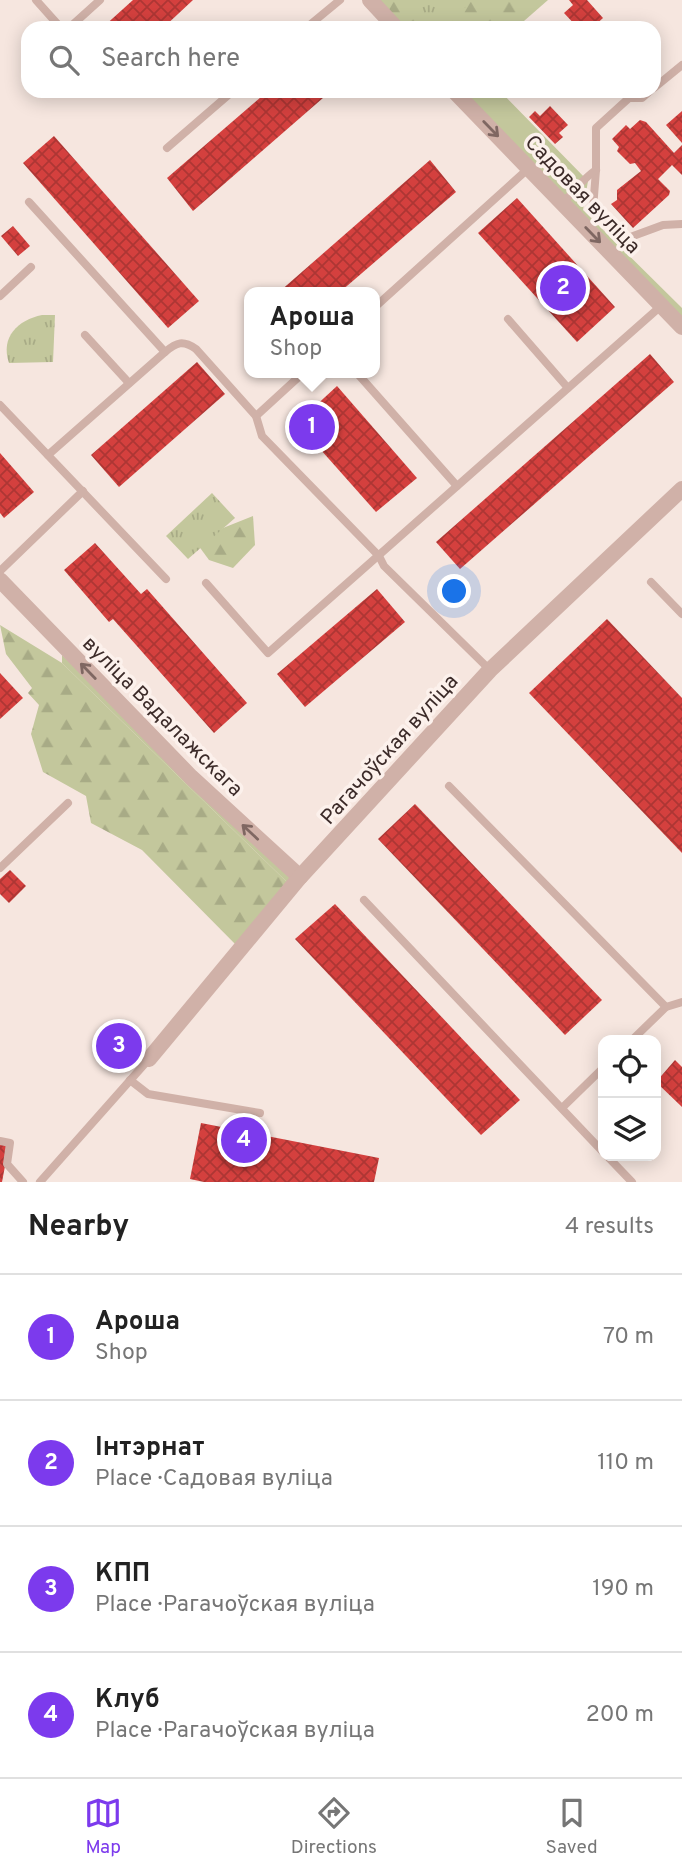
<!DOCTYPE html>
<meta charset="utf-8">
<style>
:root{--surface:#fff;--page:#f2f2f2;--text:#222;--muted:#767676;--line:#e0e0e0;--accent:#7c3aed}
body{margin:0;font-family:Overpass,sans-serif;background:var(--page);color:var(--text)}
.controls{position:absolute;right:21px;bottom:21px;display:grid;overflow:hidden;border-radius:14px;box-shadow:0 4px 18px #0003}
.controls button{width:63px;height:63px;display:grid;place-items:center;padding:0;border:0;border-bottom:2px solid var(--line);background:var(--surface);color:var(--text);font:35px sans-serif}
.you{position:absolute;left:455px;top:592px;width:24px;height:24px;margin:-18px;border:5px solid #fff;border-radius:50%;background:#1a73e8;box-shadow:0 0 0 10px #1a73e833}
.badge{display:grid;place-items:center;width:46px;height:46px;border-radius:50%;background:var(--accent);color:#fff;font-size:23px;font-weight:700}
.pin{position:absolute;translate:-50% -50%;border:4px solid #fff;box-shadow:0 2px 7px #0006}
.popup{position:absolute;left:244px;top:287px;width:136px;height:91px;box-sizing:border-box;display:grid;place-content:center;border-radius:14px;background:var(--surface);filter:drop-shadow(0 2px 5px #0005);font-size:23px;white-space:nowrap;color:var(--muted)}
.popup b{font-size:26px;color:var(--text)}
.popup::after{content:'';position:absolute;left:50%;top:100%;margin-left:-14px;border:14px solid transparent;border-top-color:var(--surface)}
.list{margin:0;padding:0;list-style:none}
h2{display:flex;justify-content:space-between;align-items:center;height:91px;margin:0;padding:0 28px;font-size:30px}
h2 small{font-size:23px;font-weight:400;color:var(--muted)}
.list li{display:grid;grid-template-columns:46px 1fr auto;gap:21px;align-items:center;box-sizing:border-box;height:126px;padding:0 28px;border-top:2px solid var(--line)}
.list b{display:block;font-size:26px;white-space:nowrap}
.list p{margin:0;font-size:23px;white-space:nowrap;color:var(--muted)}
.list em{font-size:23px;font-style:normal;color:var(--muted)}
.icon{flex:none;width:38px;height:38px;fill:none;stroke:currentColor;stroke-width:2;stroke-linecap:round;stroke-linejoin:round}
.map{position:relative;flex:none;width:682px;height:1182px;overflow:hidden}
.search{position:absolute;background:var(--surface);box-shadow:0 4px 18px #0003;left:21px;right:21px;top:21px;height:77px;display:flex;align-items:center;gap:18px;box-sizing:border-box;padding:0 24px;border-radius:21px;color:var(--muted);font-size:26px}
.sheet{height:595px;background:var(--surface)}
nav{display:flex;justify-content:space-around;align-items:center;box-sizing:border-box;height:98px;border-top:2px solid var(--line);background:var(--surface);font-size:19px;color:var(--muted)}
nav a{display:grid;justify-items:center;gap:4px}
nav .on{color:var(--accent)}
.map>svg:first-child{display:block}
.grass{fill:#c3c79c}
.forest{fill:url(#forest-firs)}
.park{fill:url(#park-tufts)}
.building{fill:url(#building-cross-hatch)}
.lines{fill:none;stroke-linecap:round;stroke-linejoin:round}
.lane{stroke:#d0b1a8;stroke-width:8}
.street{stroke:#d0b1a8;stroke-width:16}
.oneway{stroke:#7f6762}
.labels{text-anchor:middle;stroke-width:7;stroke-linejoin:round;paint-order:stroke}
.street-label{font-size:21px;fill:#3c2b29;stroke:#fcf1ec}
</style>
<div class="map">
<svg width="682" height="1182" viewBox="0 0 682 1182">
<defs>
<pattern id="forest-firs" width="22" height="20" patternUnits="userSpaceOnUse" patternTransform="scale(1.75)"><rect width="22" height="20" fill="#c3c79c"/><path d="M5 1l3.5 6h-7zM16 11l3.5 6h-7z" fill="#a8ab86"/></pattern>
<pattern id="park-tufts" width="24" height="20" patternUnits="userSpaceOnUse" patternTransform="scale(1.75)"><rect width="24" height="20" fill="#c3c79c"/><path d="M3 7l-1-3M5 7V3M7 7l1-3M15 17l-1-3M17 17v-4M19 17l1-3" fill="none" stroke="#a8ab86"/></pattern>
<pattern id="building-cross-hatch" width="8" height="8" patternUnits="userSpaceOnUse" patternTransform="scale(1.75)"><rect width="8" height="8" fill="#d4403e"/><path d="M0 0l8 8M0 8l8-8" fill="none" stroke="#ad3634"/></pattern>
</defs>
<rect width="100%" height="100%" fill="#f6e6df"/>
<g class="grass">
<polygon points="481,91 500,91 588,181 583,210 682,308 682,318 465,96 482,95"/>
<polygon points="62,655 288,867 292,887 62,663"/>
</g>
<g class="forest">
<polygon points="375,0 548,0 516,28 401,28"/>
<polygon points="253,516 255,545 233,568 209,560 198,545 223,528"/>
<polygon points="0,625 62,663 292,887 241,950 142,850 91,823 86,796 43,772 31,734 39,705 28,693 32,688 6,654"/>
</g>
<g class="park">
<polygon points="399,0 472,0 446,28 427,28"/>
<path d="M42,315H55L53,362L9,363C0,337 18,320 42,315Z"/>
<polygon points="212,493 235,518 188,559 166,536"/>
</g>
<g class="building">
<polygon points="133,0 193,0 163,28 102,28"/>
<polygon points="569,0 587,0 603,18 592,28 589,24 585,28 578,28 564,13 573,5"/>
<polygon points="268,91 331,91 193,211 167,178"/>
<polygon points="550,106 568,125 559,133 563,137 555,144 529,117 535,111 540,116"/>
<polygon points="682,111 682,143 666,125"/>
<polygon points="640,120 646,122 674,153 682,145 682,175 672,165 658,179 670,191 669,195 633,228 611,204 617,200 617,190 641,171 635,163 630,164 617,151 619,147 612,139 626,125 630,129"/>
<polygon points="54,136 199,301 168,328 23,163"/>
<polygon points="430,160 456,192 340,292 279,292"/>
<polygon points="517,198 615,307 577,342 478,233"/>
<polygon points="13,226 30,246 18,256 1,236"/>
<polygon points="650,354 674,382 460,569 436,542"/>
<polygon points="197,362 225,394 119,487 91,455"/>
<polygon points="337,386 417,478 376,512 297,423"/>
<polygon points="0,453 34,492 4,518 0,513"/>
<polygon points="95,543 141,594 147,589 247,703 214,733 113,619 109,622 64,570"/>
<polygon points="377,589 405,622 305,707 277,674"/>
<polygon points="607,619 682,698 682,853 529,693"/>
<polygon points="0,673 23,698 0,719"/>
<polygon points="415,804 602,1000 565,1035 378,839"/>
<polygon points="10,870 26,886 9,903 0,894 0,879"/>
<polygon points="335,904 520,1100 481,1135 295,939"/>
<polygon points="114,1025 141,1046 123,1068 97,1045"/>
<polygon points="675,1060 682,1067 682,1107 656,1082"/>
<polygon points="201,1123 379,1158 374,1182 204,1182 190,1179"/>
<polygon points="0,1144 9,1145 2,1182 0,1182"/>
</g>
<g class="lines">
<g class="lane">
<polyline points="36,0 61,28"/>
<polyline points="69,28 100,0"/>
<polyline points="306,28 340,0"/>
<polyline points="654,88 682,65"/>
<polyline points="650,91 642,98 629,98 596,128 596,170 593,209 625,239 663,225 682,224"/>
<polyline points="167,148 233,91"/>
<polyline points="29,202 165,352"/>
<path d="M562,203C575,192 582,179 596,170"/>
<polyline points="0,296 31,267"/>
<polyline points="375,307 529,168"/>
<polyline points="508,319 568,388"/>
<polyline points="85,335 129,383"/>
<polyline points="357,373 457,486"/>
<polyline points="0,405 166,579"/>
<polyline points="256,416 303,373"/>
<path d="M48,455L165,352C177,342 183,340 196,349L256,416L262,436L379,556L384,566L490,670"/>
<polyline points="0,571 83,491"/>
<polyline points="651,582 682,614"/>
<polyline points="206,583 268,653 661,306"/>
<polyline points="449,786 666,1007"/>
<polyline points="0,868 68,803"/>
<polyline points="364,900 603,1152"/>
<polyline points="632,1040 666,1007 682,1002"/>
<polyline points="130,1080 148,1094 260,1113"/>
<polyline points="562,1108 603,1068"/>
<polyline points="0,1141 10,1143 7,1164 23,1182"/>
<polyline points="607,1156 632,1182"/>
<polyline points="40,1182 149,1059"/>
</g>
<g class="street">
<polyline points="370,0 396,28"/>
<polyline points="454,91 682,327"/>
<polyline points="0,580 191,777 300,877"/>
<polyline points="149,1059 300,877 490,670 682,489"/>
</g>
</g>
<defs><path id="oneway-shaft" d="M-6 0H5M1.5-3L5.5 0L1.5 3" fill="none" stroke-width="1.6" stroke-linecap="round" stroke-linejoin="round" transform="scale(1.75)"/></defs>
<g class="oneway">
<use href="#oneway-shaft" transform="translate(491 129) rotate(46)"/>
<use href="#oneway-shaft" transform="translate(593 235) rotate(46)"/>
<use href="#oneway-shaft" transform="translate(88 671) rotate(-134)"/>
<use href="#oneway-shaft" transform="translate(250 832) rotate(-137)"/>
</g>
<g class="labels">
<g class="street-label">
<text transform="translate(583 194) rotate(46)" y="7">Садовая вуліца</text>
<text transform="translate(163 716) rotate(45)" y="7">вуліца Вадалажскага</text>
<text transform="translate(389 749) rotate(-48)" y="7">Рагачоўская вуліца</text>
</g>
</g>
</svg>
<div class="controls">
<button><svg class="icon" aria-label="locate" viewBox="0 0 24 24"><circle cx="12" cy="12" r="6"/><path d="M12 2v4M12 18v4M2 12h4M18 12h4"/></svg></button>
<button><svg class="icon" aria-label="layers" viewBox="0 0 24 24"><path d="M12 4l9 5-9 5-9-5zM3 14l9 5 9-5"/></svg></button>
</div>
<div class="you"></div>
<div class="pin badge" style="left:312px;top:427px">1</div>
<div class="popup"><b>Ароша</b>Shop</div>
<div class="pin badge" style="left:563px;top:288px">2</div>
<div class="pin badge" style="left:119px;top:1046px">3</div>
<div class="pin badge" style="left:244px;top:1140px">4</div>
<div class="search"><svg class="icon" aria-label="search" viewBox="0 0 24 24"><circle cx="10" cy="10" r="6"/><path d="M15 15l6 6"/></svg>Search here</div>
</div>
<section class="sheet">
<h2>Nearby<small>4 results</small></h2>
<ul class="list">
<li><span class="badge">1</span><div><b>Ароша</b><p>Shop</p></div><em>70 m</em></li>
<li><span class="badge">2</span><div><b>Інтэрнат</b><p>Place · Садовая вуліца</p></div><em>110 m</em></li>
<li><span class="badge">3</span><div><b>КПП</b><p>Place · Рагачоўская вуліца</p></div><em>190 m</em></li>
<li><span class="badge">4</span><div><b>Клуб</b><p>Place · Рагачоўская вуліца</p></div><em>200 m</em></li>
</ul>
</section>
<nav>
<a class="on"><svg class="icon" aria-label="map" viewBox="0 0 24 24"><path d="M3 6l6-2 6 2 6-2v14l-6 2-6-2-6 2zM9 4v14M15 6v14"/></svg>Map</a>
<a><svg class="icon" aria-label="directions" viewBox="0 0 24 24"><path d="M12 3l9 9-9 9-9-9zM9 14v-3h6M13 9l2 2-2 2"/></svg>Directions</a>
<a><svg class="icon" aria-label="saved" viewBox="0 0 24 24"><path d="M7 4h10v16l-5-4-5 4z"/></svg>Saved</a>
</nav>
